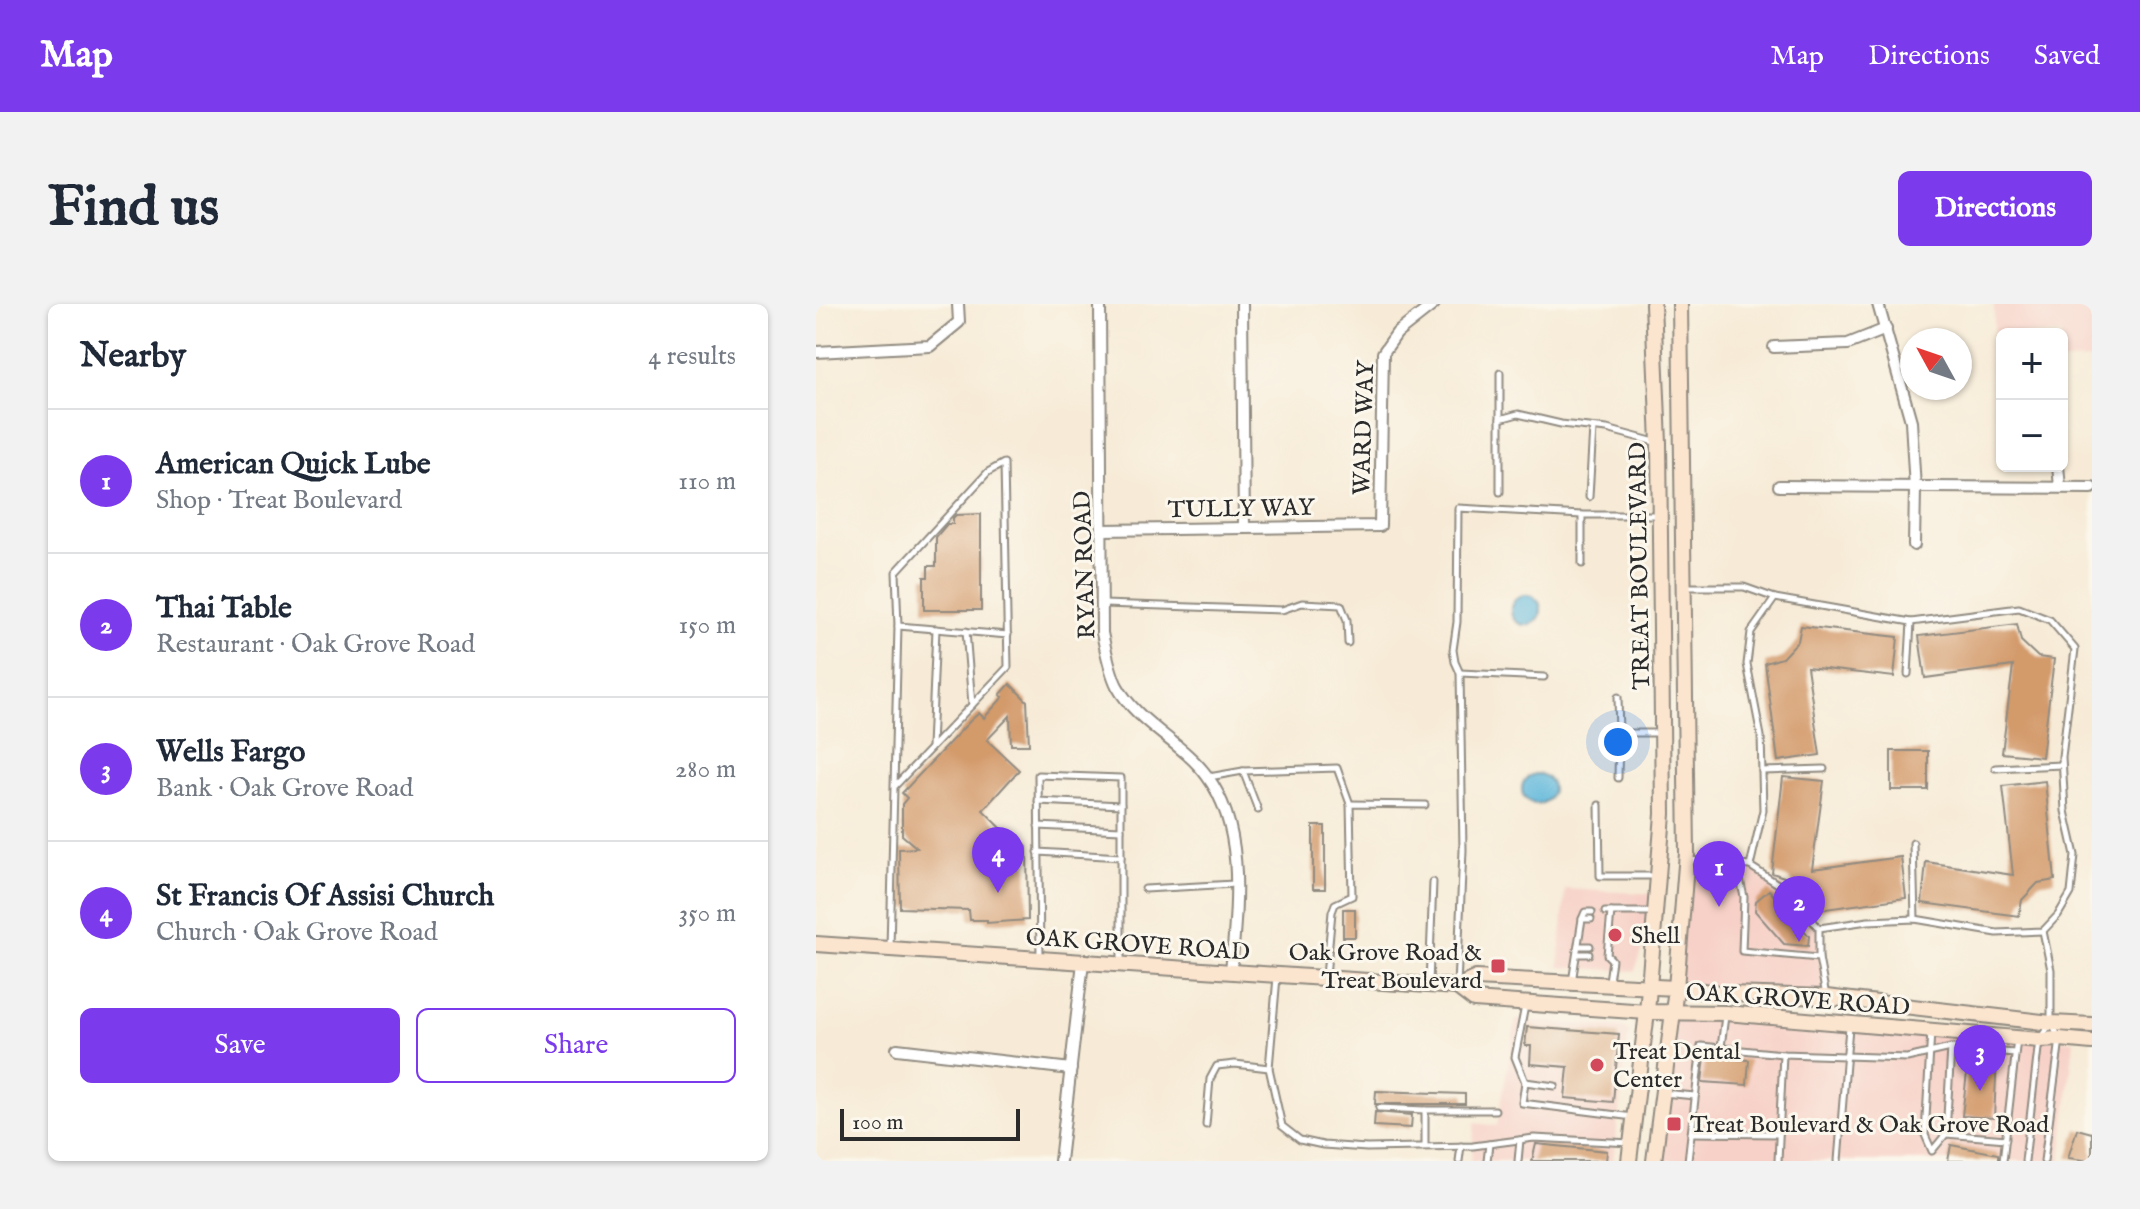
<!DOCTYPE html>
<meta charset="utf-8">
<style>
:root{--surface:#fff;--page:#f2f2f3;--text:#1f2937;--muted:#747a83;--line:#e0e1e3;--accent:#7c3aed}
body{margin:0;font-family:"IM FELL English",serif;background:var(--page);color:var(--text)}
.controls{position:absolute;right:24px;top:24px;display:grid;overflow:hidden;border-radius:12px;box-shadow:0 2px 6px #0004}
.controls button{width:72px;height:72px;display:grid;place-items:center;padding:0;border:0;border-bottom:2px solid var(--line);background:var(--surface);color:var(--text);font:40px sans-serif}
.compass{position:absolute;left:1084px;top:24px;width:72px;height:72px;border-radius:50%;background:var(--surface);box-shadow:0 2px 6px #0004;rotate:310deg}
.scale{position:absolute;left:24px;bottom:20px;width:180px;box-sizing:border-box;padding-left:8px;border:4px solid #2b2b2b;border-top:0;font-size:22px;line-height:28px;white-space:nowrap;color:#2b2b2b;-webkit-text-stroke:6px #fbf7ec;paint-order:stroke}
.you{position:absolute;left:802px;top:438px;width:28px;height:28px;margin:-20px;border:6px solid #fff;border-radius:50%;background:#1a73e8;box-shadow:0 0 0 12px #1a73e833}
.badge{display:grid;place-items:center;width:52px;height:52px;border-radius:50%;background:var(--accent);color:#fff;font-size:26px;font-weight:700}
.pin{position:absolute;translate:-50% -66px;filter:drop-shadow(0 2px 4px #0008)}
.pin::after{content:'';position:absolute;top:42px;width:28px;height:24px;background:inherit;clip-path:polygon(0 0,100% 0,50% 100%)}
.list{margin:0;padding:0;list-style:none}
h2{display:flex;justify-content:space-between;align-items:center;height:104px;margin:0;padding:0 32px;font-size:34px}
h2 small{font-size:26px;font-weight:400;color:var(--muted)}
.list li{display:grid;grid-template-columns:52px 1fr auto;gap:24px;align-items:center;box-sizing:border-box;height:144px;padding:0 32px;border-top:2px solid var(--line)}
.list b{display:block;font-size:30px;white-space:nowrap}
.list p{margin:0;font-size:26px;white-space:nowrap;color:var(--muted)}
.list em{font-size:26px;font-style:normal;color:var(--muted)}
.actions{display:flex;gap:16px;padding:24px 32px}
.actions a{flex:1;padding:18px 0;border:2px solid var(--accent);border-radius:12px;text-align:center;font-size:28px;color:var(--accent)}
.actions .main{background:var(--accent);color:#fff}
.map{position:relative;flex:none;width:1276px;height:857px;overflow:hidden;border-radius:12px}
header{display:flex;align-items:center;gap:48px;box-sizing:border-box;height:112px;padding:0 40px;background:var(--accent);color:#fff}
header strong{font-size:38px}
nav{display:flex;gap:44px;margin-inline-start:auto;font-size:28px}
.intro{display:flex;align-items:center;justify-content:space-between;box-sizing:border-box;height:192px;padding:0 48px}
h1{margin:0;font-size:56px}
.button{padding:20px 36px;border-radius:12px;background:var(--accent);color:#fff;font-size:28px;font-weight:700}
main{display:flex;gap:48px;padding:0 48px}
aside{flex:1;background:var(--surface);border-radius:12px;box-shadow:0 2px 6px #0004}
.map>svg:first-child{display:block}
.built{fill:#f7d1c7}
.water{fill:#5eb7db;stroke:#447183;stroke-width:2}
.building{fill:#d39a6a}
.lines{fill:none;stroke-linecap:round;stroke-linejoin:round}
.lane-casing{stroke:#918b81;stroke-width:9}
.street-casing{stroke:#918b81;stroke-width:14}
.secondary-casing{stroke:#918b81;stroke-width:18}
.lane{stroke:#fff;stroke-width:5}
.street{stroke:#fff;stroke-width:10}
.secondary{stroke:#fce5cf;stroke-width:14}
.poi-dot{fill:#d1495b;stroke:#fbf7ec;stroke-width:3}
.labels{text-anchor:middle;stroke-width:6;stroke-linejoin:round;paint-order:stroke}
.street-label{font-size:24px;fill:#2b2b2b;stroke:#fbf7ec}
.poi-label{font-size:24px;fill:#2b2b2b;stroke:#fbf7ec;text-anchor:start}
</style>
<header>
<strong>Map</strong>
<nav><a>Map</a><a>Directions</a><a>Saved</a></nav>
</header>
<div class="intro"><h1>Find us</h1><a class="button">Directions</a></div>
<main>
<aside>
<h2>Nearby<small>4 results</small></h2>
<ul class="list">
<li><span class="badge">1</span><div><b>American Quick Lube</b><p>Shop · Treat Boulevard</p></div><em>110 m</em></li>
<li><span class="badge">2</span><div><b>Thai Table</b><p>Restaurant · Oak Grove Road</p></div><em>150 m</em></li>
<li><span class="badge">3</span><div><b>Wells Fargo</b><p>Bank · Oak Grove Road</p></div><em>280 m</em></li>
<li><span class="badge">4</span><div><b>St Francis Of Assisi Church</b><p>Church · Oak Grove Road</p></div><em>350 m</em></li>
</ul>
<div class="actions"><a class="main">Save</a><a>Share</a></div>
</aside>
<div class="map">
<svg width="1276" height="857" viewBox="0 0 1276 857">
<rect width="100%" height="100%" fill="#fbf7ec"/>
<filter id="ink" filterUnits="userSpaceOnUse"><feTurbulence type="fractalNoise" baseFrequency=".0125" numOctaves="2"/><feDisplacementMap in="SourceGraphic" scale="16" xChannelSelector="R" yChannelSelector="G"/><feConvolveMatrix kernelMatrix="1 2 1 2 8 2 1 2 1" color-interpolation-filters="sRGB"/></filter>
<filter id="wash" filterUnits="userSpaceOnUse"><feTurbulence type="fractalNoise" baseFrequency=".006" numOctaves="4" result="noise"/><feDisplacementMap in="SourceGraphic" scale="32" xChannelSelector="R" yChannelSelector="G"/><feGaussianBlur stdDeviation="1.8" result="paint"/><feColorMatrix in="noise" values="0 0 0 0 0 0 0 0 0 0 0 0 0 0 0 0 0 1.4 0 .05"/><feComposite in="paint" operator="in"/></filter>
<g filter="url(#wash)">
<rect width="100%" height="100%" fill="#f7ebd7"/>
<g class="built">
<polygon points="1178,0 1276,0 1276,56 1246,57 1246,30 1186,30 1186,58 1178,58"/>
<polygon points="870,555 934,562 968,584 1003,624 1003,654 1010,693 860,684"/>
<polygon points="749,585 840,590 839,608 819,667 743,663"/>
<polygon points="857,708 1258,737 1245,857 838,857"/>
<polygon points="700,716 810,724 813,728 797,857 655,857 659,819 681,822"/>
</g>
<g class="water">
<circle cx="710" cy="306" r="15"/>
<circle cx="721" cy="485" r="15"/>
</g>
<g id="blocks">
<g class="building">
<polygon points="165,210 165,306 108,306 108,273 112,273 112,262 120,262 120,233 131,220 137,220 137,214 140,211"/>
<polygon points="1201,320 1205,337 1222,353 1238,355 1226,453 1186,449 1197,362 1109,374 1103,332"/>
<polygon points="985,322 1082,333 1078,373 991,363 1004,451 962,457 949,359 966,354 982,337"/>
<polygon points="194,380 211,397 213,441 195,441 194,412 171,436 203,466 167,506 198,537 205,537 211,543 212,616 171,619 171,616 154,616 153,606 84,604 83,545 101,544 86,531 86,500 91,494 86,489 154,417 163,409 168,414 187,393 184,391"/>
<rect x="1075" y="447" width="37" height="39"/>
<polygon points="967,473 1008,477 996,565 1085,553 1090,594 995,607 991,602 989,589 971,574 956,569"/>
<polygon points="1229,477 1239,576 1222,579 1206,596 1203,612 1106,599 1110,558 1197,571 1187,482"/>
<rect x="497" y="522" width="12" height="63"/>
<polygon points="953,586 993,632 992,642 968,640 939,607 940,597"/>
<rect x="527" y="605" width="12" height="28"/>
<polygon points="711,723 803,730 797,798 749,794 752,763 714,760 715,742 709,742"/>
<polygon points="1153,751 1181,753 1178,814 1146,812"/>
<polygon points="889,753 933,756 931,781 886,778"/>
<polygon points="560,787 649,790 649,800 559,800"/>
<polygon points="559,808 596,811 595,824 558,822"/>
<polygon points="1261,825 1276,829 1276,857 1252,854"/>
<polygon points="720,840 791,847 790,857 716,857"/>
<polygon points="1135,841 1182,850 1182,857 1132,857"/>
</g>
</g>
</g>
<g filter="url(#ink)">
<use href="#blocks" fill-opacity="0" stroke="#918b81" stroke-width="2"/>
<g class="lines">
<g class="lane-casing">
<g id="lane">
<polyline points="684,115 702,110 745,120 791,125 839,138"/>
<polyline points="684,188 684,69"/>
<polyline points="773,193 777,124"/>
<polyline points="766,211 766,260"/>
<polyline points="868,283 928,283 959,294 1095,318 1203,304 1234,316 1259,345 1246,453 1249,507 1259,551 1255,589 1242,611 1227,627 1181,629 1099,615 1052,617 1003,624 968,584 934,562 873,556"/>
<polyline points="287,300 466,306 486,299 525,301 531,316 532,339"/>
<polyline points="82,322 192,331"/>
<polyline points="150,327 156,401"/>
<polyline points="644,369 639,358 637,346 641,318 642,204 766,211 843,211"/>
<polyline points="1092,370 1095,318"/>
<polyline points="802,393 803,429 846,429"/>
<polyline points="115,443 120,325"/>
<polyline points="1179,464 1246,461"/>
<polyline points="946,467 1008,465"/>
<polyline points="393,473 427,467"/>
<polyline points="802,474 803,429"/>
<polyline points="222,497 305,501"/>
<polyline points="783,501 784,572 841,572"/>
<polyline points="442,506 427,467 521,464 534,500"/>
<polyline points="222,522 305,526"/>
<polyline points="1097,539 1099,615"/>
<polyline points="222,548 305,553"/>
<polyline points="921,562 928,593 926,647 1003,654"/>
<polyline points="934,562 947,506 945,432 931,360 935,328 959,294"/>
<polyline points="329,585 418,580"/>
<polyline points="789,608 838,608"/>
<polyline points="766,615 775,615"/>
<polyline points="1003,624 1003,654 1010,692"/>
<polyline points="1227,627 1235,666 1235,718"/>
<polyline points="763,642 774,642"/>
<polyline points="74,644 82,322 80,268 172,168 188,159 192,363 78,483"/>
<polyline points="762,650 773,650"/>
<polyline points="224,655 222,471 305,474 305,658"/>
<polyline points="510,672 516,608 519,600 536,592 534,500 609,501"/>
<polyline points="461,673 453,764 466,822 484,836 507,841 551,844 657,842 718,834 815,839"/>
<polyline points="793,677 796,656 791,651 795,608"/>
<polyline points="756,678 766,615 769,608 776,608"/>
<polyline points="613,680 617,578"/>
<polyline points="641,682 647,546 644,369 728,373"/>
<polyline points="709,702 699,753 709,778"/>
<polyline points="1115,727 1109,831 1116,847 1130,830 1135,744"/>
<polyline points="905,743 909,712"/>
<polyline points="739,782 709,778 706,799 817,813"/>
<polyline points="847,789 879,792"/>
<polyline points="563,804 609,806"/>
<polyline points="390,821 394,775 401,762 419,760 453,764"/>
<polyline points="875,829 963,830"/>
<polyline points="1130,830 1190,835"/>
<polyline points="609,842 609,806 679,806"/>
<polyline points="643,857 645,842"/>
<polyline points="671,857 673,840"/>
<polyline points="702,857 704,836"/>
<polyline points="872,857 885,742 967,750 1091,754 1135,744 1199,749"/>
<polyline points="962,857 967,750"/>
<polyline points="1022,857 1033,723"/>
<polyline points="1187,857 1201,735"/>
<polyline points="1209,857 1223,736 1235,719 1244,735 1228,857"/>
</g>
</g>
<g class="street-casing">
<g id="street">
<path d="M284,0L286,329C290,347 293,366 301,382C322,420 366,438 391,472C431,526 420,605 415,668"/>
<polyline points="426,0 428,224"/>
<polyline points="1062,0 1095,117 1099,185 1098,241"/>
<polyline points="958,43 1032,40 1070,25"/>
<polyline points="0,48 114,42 143,18 142,0"/>
<polyline points="1242,162 1244,183"/>
<polyline points="963,182 1276,184"/>
<polyline points="286,226 564,222 567,49 581,29 618,0"/>
<polyline points="81,745 255,765"/>
<polyline points="244,857 267,658"/>
</g>
</g>
<g class="secondary-casing">
<g id="secondary">
<polyline points="0,640 641,683 660,674 860,684 913,690 1010,693 1235,719 1276,721"/>
<polyline points="641,683 658,696 831,708 910,709 1223,736 1244,735 1276,738"/>
<polyline points="813,857 831,708 847,510 843,139 837,0"/>
<polyline points="838,857 860,684 871,549 864,0"/>
</g>
</g>
<use href="#lane" class="lane"/>
<use href="#street" class="street"/>
<use href="#secondary" class="secondary"/>
</g>
</g>
<g class="poi-dot">
<circle cx="799" cy="631" r="8"/>
<rect x="674" y="654" width="16" height="16" rx="4"/>
<circle cx="781" cy="761" r="8"/>
<rect x="850" y="812" width="16" height="16" rx="4"/>
</g>
<g class="labels">
<g class="street-label">
<text transform="translate(547 124) rotate(-88)" y="8">WARD WAY</text>
<text transform="translate(425 204) rotate(-1)" y="8">TULLY WAY</text>
<text transform="translate(268 261) rotate(-92)" y="8">RYAN ROAD</text>
<text transform="translate(823 262) rotate(-91)" y="8">TREAT BOULEVARD</text>
<text transform="translate(322 640) rotate(4)" y="8">OAK GROVE ROAD</text>
<text transform="translate(982 695) rotate(4)" y="8">OAK GROVE ROAD</text>
</g>
<g class="poi-label">
<text x="815" y="639">Shell</text>
<text x="666" y="656" text-anchor="end">Oak Grove Road &amp;<tspan x="666" dy="28">Treat Boulevard</tspan></text>
<text x="797" y="755">Treat Dental<tspan x="797" dy="28">Center</tspan></text>
<text x="874" y="828">Treat Boulevard &amp; Oak Grove Road</text>
</g>
</g>
</svg>
<div class="controls">
<button>+</button>
<button>−</button>
</div>
<svg class="compass" viewBox="-18 -18 36 36"><path d="M0-13l5 13h-10z" fill="#e53935"/><path d="M0 13l5-13h-10z" fill="#747a83"/></svg>
<div class="scale">100 m</div>
<div class="you"></div>
<div class="pin badge" style="left:903px;top:603px">1</div>
<div class="pin badge" style="left:983px;top:638px">2</div>
<div class="pin badge" style="left:1164px;top:787px">3</div>
<div class="pin badge" style="left:182px;top:589px">4</div>
</div>
</main>
